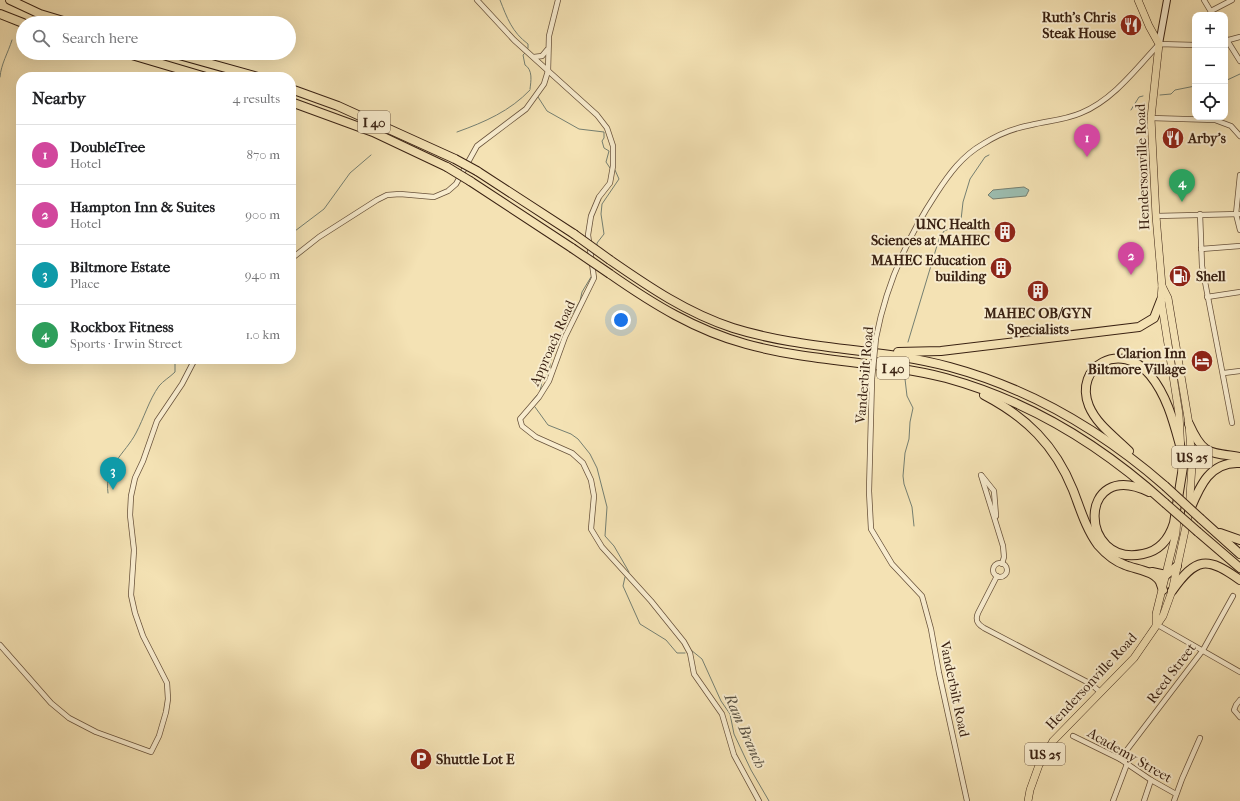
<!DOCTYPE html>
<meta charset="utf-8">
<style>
:root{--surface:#fff;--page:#f2f2f2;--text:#202124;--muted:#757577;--line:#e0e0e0;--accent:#0b8043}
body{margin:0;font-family:"IM FELL French Canon",serif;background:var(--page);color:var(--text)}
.controls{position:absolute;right:12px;top:12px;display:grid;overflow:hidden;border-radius:8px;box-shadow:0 4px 16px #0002}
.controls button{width:36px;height:36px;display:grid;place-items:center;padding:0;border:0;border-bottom:1px solid var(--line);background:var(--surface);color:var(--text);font:20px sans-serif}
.you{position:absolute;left:621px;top:320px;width:14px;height:14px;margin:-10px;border:3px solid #fff;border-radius:50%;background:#1a73e8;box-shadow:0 0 0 6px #1a73e833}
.badge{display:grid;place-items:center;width:26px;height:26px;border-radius:50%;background:var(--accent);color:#fff;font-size:13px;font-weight:700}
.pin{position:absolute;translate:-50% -33px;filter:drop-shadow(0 1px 2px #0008)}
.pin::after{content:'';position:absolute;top:21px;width:14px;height:12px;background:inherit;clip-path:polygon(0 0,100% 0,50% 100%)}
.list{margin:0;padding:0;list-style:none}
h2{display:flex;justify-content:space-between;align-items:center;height:52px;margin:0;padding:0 16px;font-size:17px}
h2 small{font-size:13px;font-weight:400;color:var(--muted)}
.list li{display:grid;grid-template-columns:26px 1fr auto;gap:12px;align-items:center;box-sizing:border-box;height:60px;padding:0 16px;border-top:1px solid var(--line)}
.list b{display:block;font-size:15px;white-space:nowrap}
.list p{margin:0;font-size:13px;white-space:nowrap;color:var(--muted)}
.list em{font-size:13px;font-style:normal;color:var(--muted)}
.icon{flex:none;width:22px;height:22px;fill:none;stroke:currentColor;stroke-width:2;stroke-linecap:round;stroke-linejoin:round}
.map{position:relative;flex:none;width:1240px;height:801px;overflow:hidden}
.search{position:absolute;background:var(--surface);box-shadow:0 4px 16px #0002;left:16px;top:16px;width:280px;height:44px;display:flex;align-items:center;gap:10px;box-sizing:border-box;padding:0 14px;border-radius:22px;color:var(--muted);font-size:15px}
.panel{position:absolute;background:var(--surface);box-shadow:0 4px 16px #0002;left:16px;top:72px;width:280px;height:292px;border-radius:16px}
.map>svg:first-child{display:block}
.water{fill:#9cbdb0;stroke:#757f71}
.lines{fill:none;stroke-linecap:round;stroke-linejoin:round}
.stream{stroke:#757f71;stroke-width:1}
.minor-casing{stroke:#68523b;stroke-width:6}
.secondary-casing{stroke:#3a2213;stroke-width:8}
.primary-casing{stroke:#3a2213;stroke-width:8}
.motorway-casing{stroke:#3a2213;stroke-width:10}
.minor{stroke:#f8ecce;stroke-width:4.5}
.secondary{stroke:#f8ecce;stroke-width:6}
.primary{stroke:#f4e2b4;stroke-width:7}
.motorway{stroke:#f4e2b4;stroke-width:8}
.minor-bridge-casing{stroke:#68523b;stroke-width:6;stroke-linecap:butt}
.motorway-bridge-casing{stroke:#3a2213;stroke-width:10;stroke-linecap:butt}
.minor-bridge{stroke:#f8ecce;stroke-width:4.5}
.motorway-bridge{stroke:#f4e2b4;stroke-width:8}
.labels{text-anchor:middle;stroke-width:4;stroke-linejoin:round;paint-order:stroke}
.shield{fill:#f8ecce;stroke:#735f4b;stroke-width:1}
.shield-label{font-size:13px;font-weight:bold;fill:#3a2213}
.poi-label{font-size:14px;font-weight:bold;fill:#3a2213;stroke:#f8ecce;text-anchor:end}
.street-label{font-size:14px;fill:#3a2213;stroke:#f8ecce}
.water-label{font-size:15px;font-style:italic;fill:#575042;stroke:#f8ecce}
</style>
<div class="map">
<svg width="1240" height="801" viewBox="0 0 1240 801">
<rect width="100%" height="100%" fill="#f4e2b4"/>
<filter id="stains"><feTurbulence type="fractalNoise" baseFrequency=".005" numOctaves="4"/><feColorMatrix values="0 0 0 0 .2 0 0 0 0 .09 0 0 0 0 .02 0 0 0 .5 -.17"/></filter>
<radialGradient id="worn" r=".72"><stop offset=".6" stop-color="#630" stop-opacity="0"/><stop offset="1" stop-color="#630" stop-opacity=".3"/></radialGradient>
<polygon class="water" points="1024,187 1029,190 1026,196 993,199 988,195 993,190"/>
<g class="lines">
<g class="stream">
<path d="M500,0C507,18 512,32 528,44V48"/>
<path d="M525,53L523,55L525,65C533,70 531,81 530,89"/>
<path d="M0,77C1,64 8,53 12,40"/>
<polyline points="1225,81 1240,74"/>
<polyline points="1160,95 1171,94 1175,90 1195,86"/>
<polyline points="538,97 547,111 579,129 604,132 604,138 602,141 604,148 609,151 606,162 610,168"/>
<polyline points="1131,110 1139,97 1143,96"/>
<path d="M457,132C485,122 510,111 530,90"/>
<polyline points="291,234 324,209 350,173 371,155"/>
<polyline points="597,246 597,243 604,234 601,214 602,204 619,179 615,170"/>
<polyline points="908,342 939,239 944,231 957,226 961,220 963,202 970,179 985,157 989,155"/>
<polyline points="905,379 907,396 913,408 910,422 909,439 905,453 903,476 904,484 912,507 914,526"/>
<polyline points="532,401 540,392 542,381 549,372 553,345 580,301 582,292 591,277"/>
<polyline points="535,407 548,425 571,434 578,439 590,454 597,468 607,507 605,536 614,546 629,572"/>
<path d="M108,493C104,466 125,454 136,433C144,418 149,400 159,386C163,381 170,377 175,372V363L177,359"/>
<polyline points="625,577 623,586 640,624 666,640 677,653 685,653"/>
<polyline points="691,650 702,659 721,701 730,714 734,734 751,770 769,801"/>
</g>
<g class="minor-casing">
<g id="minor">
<polyline points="477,0 514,40 597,115 607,128 613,146 613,166 610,183 599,197 591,216 588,235 594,278 565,337 549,381 539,397 520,419 522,426 536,437 572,453 583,463 591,480 594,496 591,529 602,547 651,601 684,642 690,653 694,674 722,714 734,755 759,801"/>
<polyline points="1204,0 1213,15"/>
<polyline points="1211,11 1232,0"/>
<polyline points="1225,37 1240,61"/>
<polyline points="1225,41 1240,37"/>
<polyline points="534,57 542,56 547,50"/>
<polyline points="1151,118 1215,120 1231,126 1240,136"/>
<polyline points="1240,175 1236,214 1240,230"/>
<polyline points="1200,214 1202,266 1232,423"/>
<polyline points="1156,216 1240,214"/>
<polyline points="1201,249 1240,246"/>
<polyline points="291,259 319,237 377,200 387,195 400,194 434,197 448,191 456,184 477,146 526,109 544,84 548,71 549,36 558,0"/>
<polyline points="1207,297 1240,292"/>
<path d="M876,338C886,285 907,238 936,194C949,174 962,156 983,144C997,135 1014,128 1031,125C1047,121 1065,120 1081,113C1113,100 1136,69 1159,44L1195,45"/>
<polyline points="1224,373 1240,371"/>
<polyline points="872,379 869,491 871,529 892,564 922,596 931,629 939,673 967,801"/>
<polyline points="981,475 1003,546 1004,557 1002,564"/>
<polyline points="982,476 994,491 996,516"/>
<circle cx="1000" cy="570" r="7"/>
<path d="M997,576L978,613C975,620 977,624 984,628L1091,684L1100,692"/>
<polyline points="1156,624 1240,672"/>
<polyline points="0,645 51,703 69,718 96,732 151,752 159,736 166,712 168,699 167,683 143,636 135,613 131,595 134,550 130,515 131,496 135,478 143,461 157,421 182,384 195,359"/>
<polyline points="1240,700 1236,705 1234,710 1240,717"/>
<polyline points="1073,736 1120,759 1151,780 1176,794"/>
<polyline points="1120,759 1203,650 1233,596"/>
<polyline points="1113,801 1127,764"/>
<polyline points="1144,801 1151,780"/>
<polyline points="1174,801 1182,779 1200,738"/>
</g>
</g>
<g class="secondary-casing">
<polyline id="secondary" points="1159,44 1167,0"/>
</g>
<g class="primary-casing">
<g id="primary">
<polyline points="1138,0 1149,26 1159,44 1151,118 1156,216 1162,286 1161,300 1179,414 1182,472"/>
<polyline points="1156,624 1156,614 1176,533 1177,518"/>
<polyline points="1028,801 1030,790 1039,765 1053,741 1134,658 1163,616 1172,591 1189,512 1192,465 1189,424 1168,298 1162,286"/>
</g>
</g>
<g class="motorway-casing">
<g id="motorway">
<polyline points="10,0 40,14 70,23"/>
<polyline points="0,14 23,23"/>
<polyline points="125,53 206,77"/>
<polyline points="172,53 258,77"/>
<polyline points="291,89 338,106 455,159"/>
<polyline points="291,102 373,132 447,167"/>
<polyline points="477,171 574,234"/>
<polyline points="470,181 572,248"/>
<path d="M610,260C649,287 687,313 733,328C803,350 879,348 950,367C1031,389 1102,431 1165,486"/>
<path d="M610,274C653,304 695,330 746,344C811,362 880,361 946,378C1030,401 1101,445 1165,503"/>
<polyline points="898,352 941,351 1139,327 1154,318 1161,300"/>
<path d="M984,395C1026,417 1055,445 1073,490C1080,508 1086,529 1098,545C1105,553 1114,561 1125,565C1134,569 1151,570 1158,579C1161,582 1161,586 1163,590"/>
<path d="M1189,424C1203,455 1208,452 1240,457"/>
<path d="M1129,451C1115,437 1097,425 1089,406C1073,366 1121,340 1150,375C1169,398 1175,428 1183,456"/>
<path d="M1149,492C1077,457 1078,568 1143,554C1159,551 1169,539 1174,523L1183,467"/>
<path d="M1189,512C1199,488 1209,461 1240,463"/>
<polyline points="1201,519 1240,554"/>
<polyline points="1198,532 1240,568"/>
<polyline points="1220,533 1240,540"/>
<polyline points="1152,572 1166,575 1177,566"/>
<path d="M1172,591C1196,557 1207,556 1240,580"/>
</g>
</g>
<use href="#minor" class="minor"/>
<use href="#secondary" class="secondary"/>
<use href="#primary" class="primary"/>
<use href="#motorway" class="motorway"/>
<g class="minor-bridge-casing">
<polyline id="minor-bridge" points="872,379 876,338"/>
</g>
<g class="motorway-bridge-casing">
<g id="motorway-bridge">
<polyline points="455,159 477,171"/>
<polyline points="447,167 470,181"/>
<polyline points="574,234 610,260"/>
<polyline points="572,248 610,274"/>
<polyline points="1165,486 1201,519"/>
<polyline points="1165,503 1198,532"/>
</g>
</g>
<use href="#minor-bridge" class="minor-bridge"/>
<use href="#motorway-bridge" class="motorway-bridge"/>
</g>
<defs>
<g id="restaurant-disc" transform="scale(1.15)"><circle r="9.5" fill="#8f2418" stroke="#f8ecce"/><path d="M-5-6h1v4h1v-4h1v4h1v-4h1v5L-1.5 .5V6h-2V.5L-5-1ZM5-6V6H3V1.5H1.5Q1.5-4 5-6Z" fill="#fff"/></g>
<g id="building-disc" transform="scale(1.15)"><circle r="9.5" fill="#8f2418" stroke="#f8ecce"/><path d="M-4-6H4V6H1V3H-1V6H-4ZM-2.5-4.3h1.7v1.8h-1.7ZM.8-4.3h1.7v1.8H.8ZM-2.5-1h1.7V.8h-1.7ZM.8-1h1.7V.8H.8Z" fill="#fff"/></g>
<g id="fuel-disc" transform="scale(1.15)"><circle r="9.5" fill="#8f2418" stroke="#f8ecce"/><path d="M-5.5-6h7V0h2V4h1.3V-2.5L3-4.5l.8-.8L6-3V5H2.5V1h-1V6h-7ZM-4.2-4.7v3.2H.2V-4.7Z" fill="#fff"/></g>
<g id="hotel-disc" transform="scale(1.15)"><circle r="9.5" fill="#8f2418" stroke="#f8ecce"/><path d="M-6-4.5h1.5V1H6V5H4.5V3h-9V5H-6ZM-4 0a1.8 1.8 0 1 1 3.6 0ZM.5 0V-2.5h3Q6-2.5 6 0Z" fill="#fff"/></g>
<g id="parking-disc" transform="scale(1.15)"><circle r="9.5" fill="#8f2418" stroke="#f8ecce"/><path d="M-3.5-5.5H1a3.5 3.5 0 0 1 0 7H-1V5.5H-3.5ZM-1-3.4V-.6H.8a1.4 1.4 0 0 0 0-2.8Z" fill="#fff"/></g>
</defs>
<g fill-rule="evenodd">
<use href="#restaurant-disc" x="1131" y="25"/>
<use href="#restaurant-disc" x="1173" y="138"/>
<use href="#building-disc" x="1005" y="232"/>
<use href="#building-disc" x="1001" y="268"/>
<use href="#fuel-disc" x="1180" y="276"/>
<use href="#building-disc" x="1038" y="291"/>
<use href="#hotel-disc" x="1202" y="361"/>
<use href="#parking-disc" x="421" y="759"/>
</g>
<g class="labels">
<g class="shield">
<rect x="358" y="111" width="32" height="22" rx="3"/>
<rect x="877" y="357" width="32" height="22" rx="3"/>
<rect x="1172" y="446" width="40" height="22" rx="3"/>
<rect x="1025" y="743" width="40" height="22" rx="3"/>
</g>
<g class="shield-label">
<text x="374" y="127">I 40</text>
<text x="893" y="373">I 40</text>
<text x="1192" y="462">US 25</text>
<text x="1045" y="759">US 25</text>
</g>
<g class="poi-label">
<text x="1116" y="22">Ruth's Chris<tspan x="1116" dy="16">Steak House</tspan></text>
<text x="1188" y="143" text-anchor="start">Arby's</text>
<text x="990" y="229">UNC Health<tspan x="990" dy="16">Sciences at MAHEC</tspan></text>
<text x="986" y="265">MAHEC Education<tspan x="986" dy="16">building</tspan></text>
<text x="1196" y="281" text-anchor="start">Shell</text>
<text x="1038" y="318" text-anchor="middle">MAHEC OB/GYN<tspan x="1038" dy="16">Specialists</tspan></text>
<text x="1186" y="358">Clarion Inn<tspan x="1186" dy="16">Biltmore Village</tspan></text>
<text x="436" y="764" text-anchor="start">Shuttle Lot E</text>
</g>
<g class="street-label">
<text transform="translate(1142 167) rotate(-92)" y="5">Hendersonville Road</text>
<text transform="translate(552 343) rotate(-66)" y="5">Approach Road</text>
<text transform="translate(864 375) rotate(-85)" y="5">Vanderbilt Road</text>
<text transform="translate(1171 673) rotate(-53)" y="5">Reed Street</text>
<text transform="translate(1091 681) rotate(-47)" y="5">Hendersonville Road</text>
<text transform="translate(955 689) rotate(78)" y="5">Vanderbilt Road</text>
<text transform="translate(1130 755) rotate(30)" y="5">Academy Street</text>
</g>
<g class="water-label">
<text transform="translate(745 731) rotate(66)" y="5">Ram Branch</text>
</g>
</g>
<rect width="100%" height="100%" filter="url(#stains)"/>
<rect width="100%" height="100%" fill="url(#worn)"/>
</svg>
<div class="controls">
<button>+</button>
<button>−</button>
<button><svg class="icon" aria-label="locate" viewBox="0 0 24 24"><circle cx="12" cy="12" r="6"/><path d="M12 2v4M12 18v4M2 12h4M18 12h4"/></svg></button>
</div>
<div class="you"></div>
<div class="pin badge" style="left:1087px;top:157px;background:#d1479c">1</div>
<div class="pin badge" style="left:1131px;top:275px;background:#d1479c">2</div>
<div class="pin badge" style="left:113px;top:490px;background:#0f9aa8">3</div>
<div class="pin badge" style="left:1182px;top:202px;background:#2e9e5b">4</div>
<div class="search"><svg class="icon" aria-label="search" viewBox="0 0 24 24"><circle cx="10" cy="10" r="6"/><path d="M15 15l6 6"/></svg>Search here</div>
<section class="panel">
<h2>Nearby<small>4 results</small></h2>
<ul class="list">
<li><span class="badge" style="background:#d1479c">1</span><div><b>DoubleTree</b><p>Hotel</p></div><em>870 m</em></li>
<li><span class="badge" style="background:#d1479c">2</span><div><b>Hampton Inn &amp; Suites</b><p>Hotel</p></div><em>900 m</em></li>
<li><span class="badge" style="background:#0f9aa8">3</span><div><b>Biltmore Estate</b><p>Place</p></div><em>940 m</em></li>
<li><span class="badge" style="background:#2e9e5b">4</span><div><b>Rockbox Fitness</b><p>Sports · Irwin Street</p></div><em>1.0 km</em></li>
</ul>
</section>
</div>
